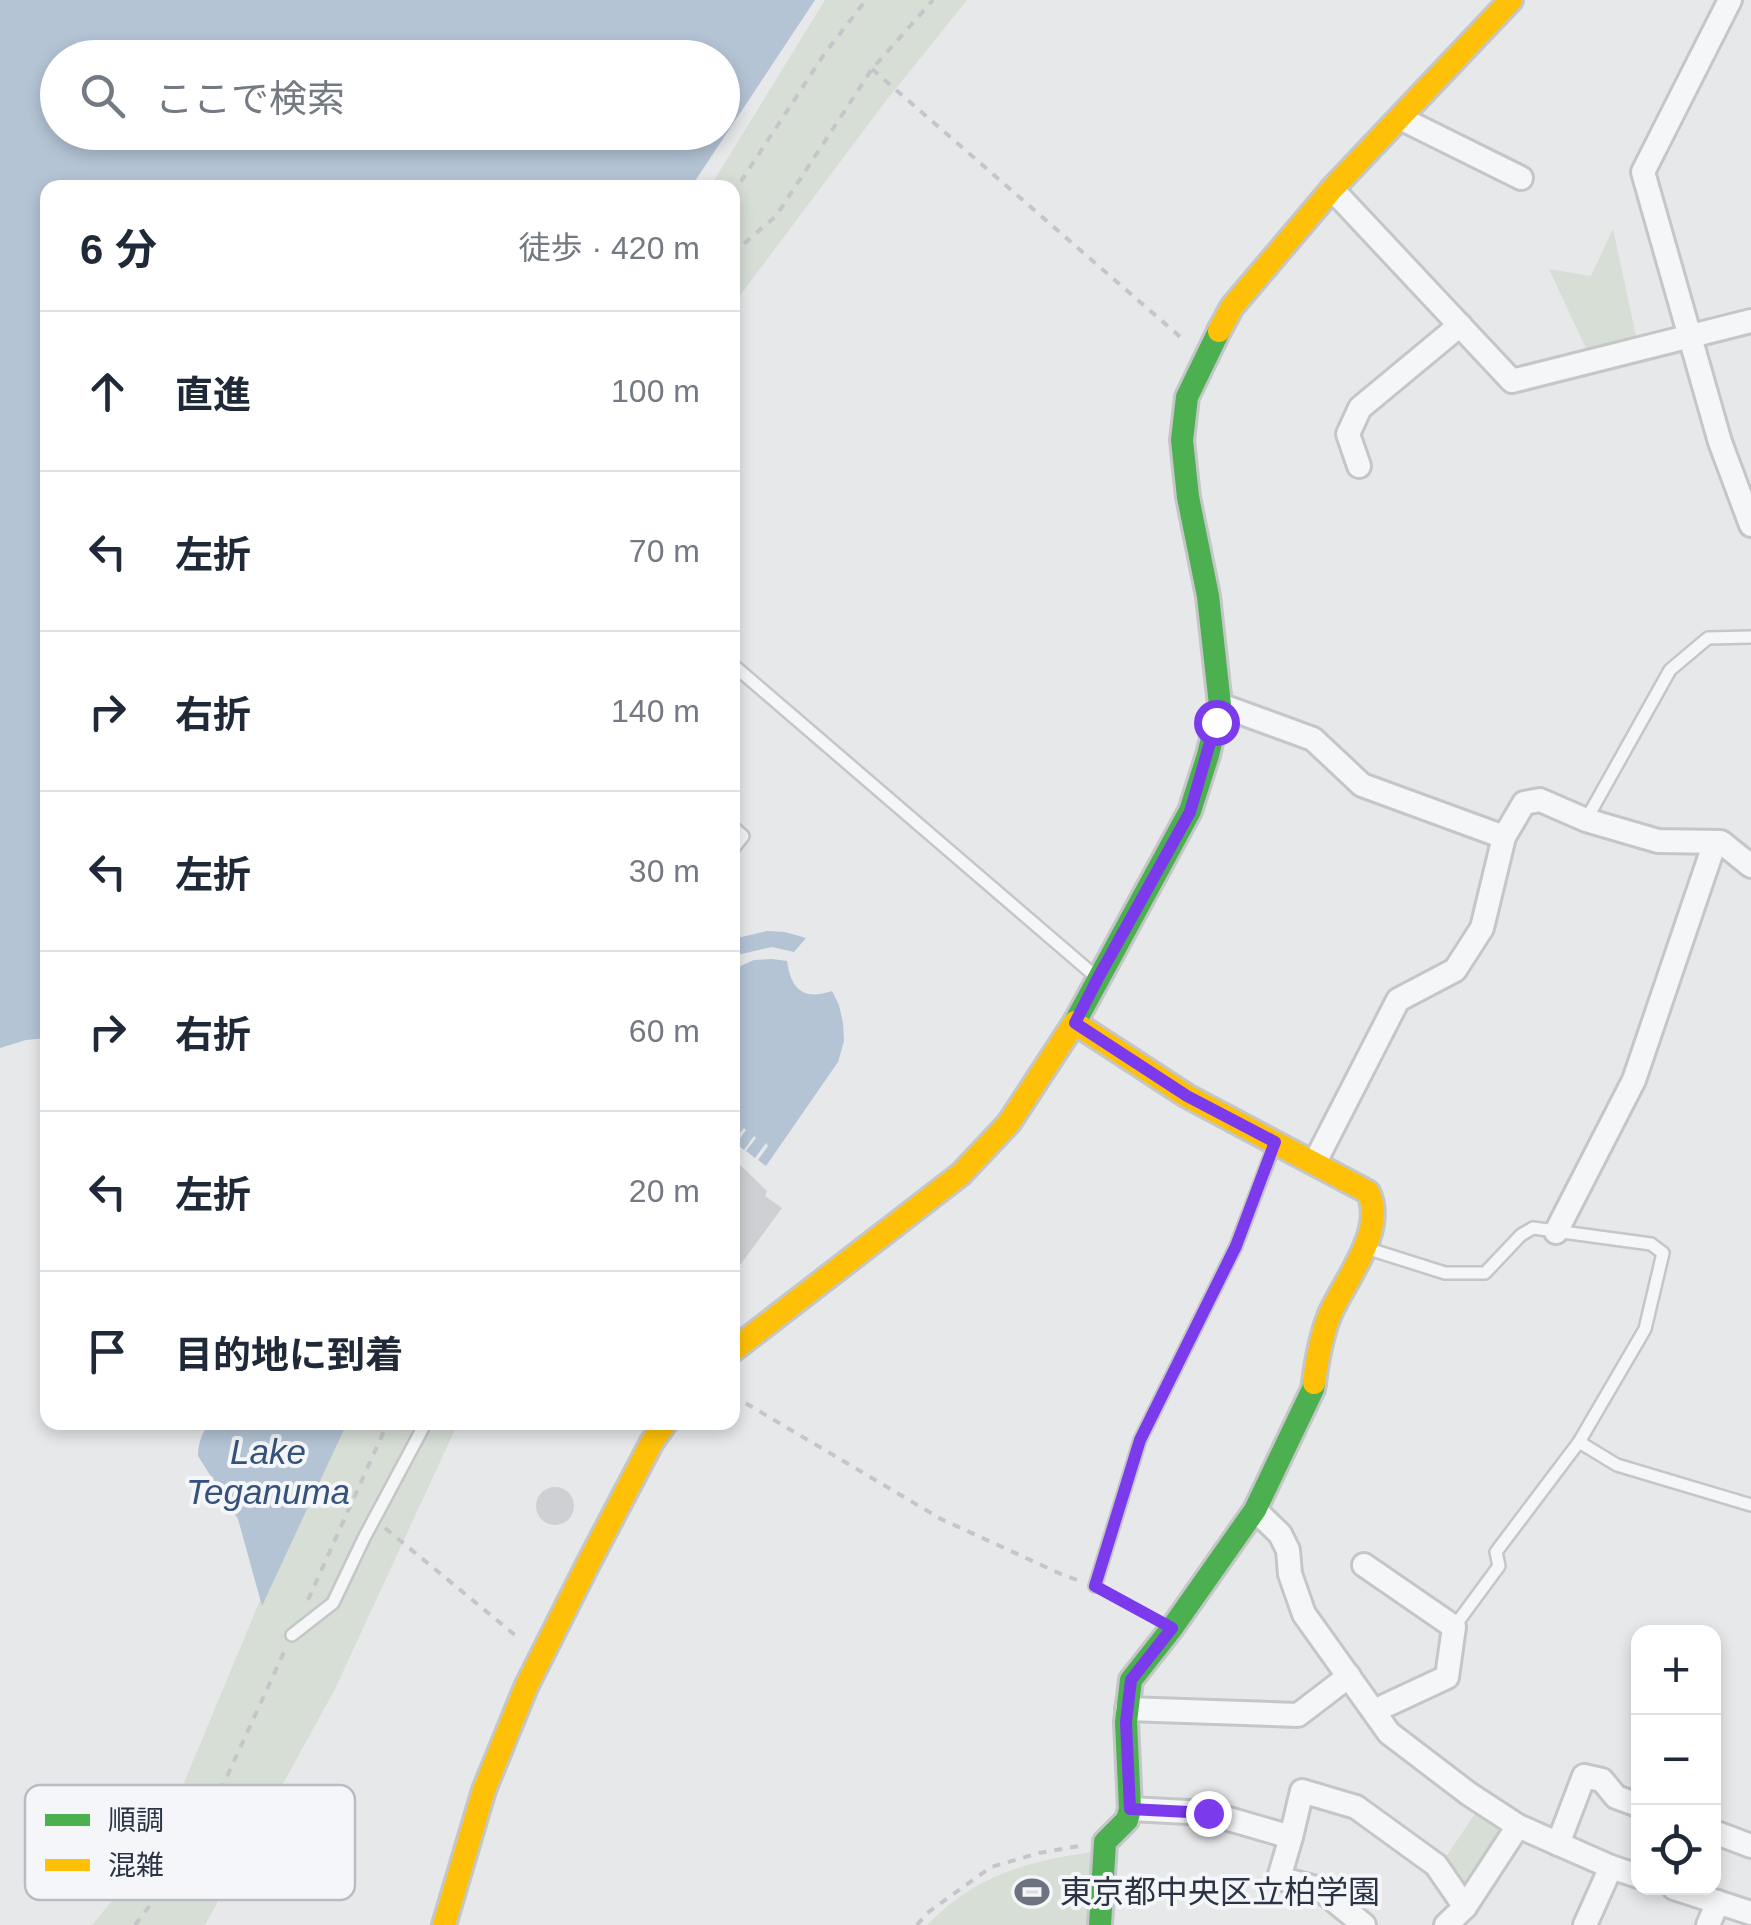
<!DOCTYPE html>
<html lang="ja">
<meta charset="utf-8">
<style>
:root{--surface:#fff;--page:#f2f2f3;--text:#1f2937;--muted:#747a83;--line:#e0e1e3}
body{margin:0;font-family:Helvetica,"Noto Sans JP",sans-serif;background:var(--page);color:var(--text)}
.controls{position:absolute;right:30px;bottom:30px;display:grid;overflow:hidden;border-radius:20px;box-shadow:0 5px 15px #0003}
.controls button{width:90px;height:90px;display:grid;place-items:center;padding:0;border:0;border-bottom:2px solid var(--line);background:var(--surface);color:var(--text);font:50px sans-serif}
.stop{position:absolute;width:30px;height:30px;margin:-22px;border:8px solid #7c3aed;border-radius:50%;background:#fff}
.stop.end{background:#7c3aed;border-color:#fff;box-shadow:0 2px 10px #0008}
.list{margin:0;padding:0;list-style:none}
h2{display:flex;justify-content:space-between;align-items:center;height:130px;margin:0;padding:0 40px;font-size:42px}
h2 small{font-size:32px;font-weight:400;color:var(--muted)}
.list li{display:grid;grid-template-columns:65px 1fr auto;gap:30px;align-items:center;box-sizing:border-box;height:160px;padding:0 40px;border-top:2px solid var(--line)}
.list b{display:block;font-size:38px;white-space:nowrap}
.list em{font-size:32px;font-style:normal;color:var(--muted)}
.icon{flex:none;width:55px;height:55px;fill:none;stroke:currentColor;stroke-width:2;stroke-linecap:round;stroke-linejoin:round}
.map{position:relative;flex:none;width:1751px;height:1925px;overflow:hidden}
.search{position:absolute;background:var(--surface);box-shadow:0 5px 15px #0003;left:40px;top:40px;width:700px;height:110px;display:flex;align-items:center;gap:25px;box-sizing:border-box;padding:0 35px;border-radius:55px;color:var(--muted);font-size:38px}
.panel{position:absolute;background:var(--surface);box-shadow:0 5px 15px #0003;left:40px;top:180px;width:700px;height:1250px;border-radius:20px}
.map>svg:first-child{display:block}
.green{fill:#d6ded6}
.water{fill:#b4c4d5;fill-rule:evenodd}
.building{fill:#ced0d3}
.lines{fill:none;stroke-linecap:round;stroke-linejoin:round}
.lane-casing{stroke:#c4c6c8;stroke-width:16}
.street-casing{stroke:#c4c6c8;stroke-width:28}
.fast-casing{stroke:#c4c6c8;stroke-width:28}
.slow-casing{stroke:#c4c6c8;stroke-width:28}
.path{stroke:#c5c6ca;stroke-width:4;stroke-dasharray:8 8;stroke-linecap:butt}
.lane{stroke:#f5f6f7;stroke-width:11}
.street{stroke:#f5f6f7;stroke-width:22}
.fast{stroke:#4caf50;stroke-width:22}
.slow{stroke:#ffc107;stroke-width:22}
.route{stroke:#7c3aed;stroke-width:12}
.labels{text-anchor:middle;stroke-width:8;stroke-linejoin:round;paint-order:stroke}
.poi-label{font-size:32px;fill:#2b3445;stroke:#f4f6f9;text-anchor:start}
.water-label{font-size:35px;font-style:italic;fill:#34527a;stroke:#f4f6f9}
.key{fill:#f4f6f9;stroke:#b8bcc3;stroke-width:2.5}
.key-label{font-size:28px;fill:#2b3445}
</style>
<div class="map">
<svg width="1751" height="1925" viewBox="0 0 1751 1925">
<rect width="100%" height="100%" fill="#e6e8ea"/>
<g class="green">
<polygon points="825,0 967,0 885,102 733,305 732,188 710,187"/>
<polygon points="1613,229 1639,350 1592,361 1549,269 1591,276"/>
<polygon points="334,1423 458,1423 334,1691 205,1925 92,1925 158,1845"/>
<polygon points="1477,1811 1500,1825 1501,1836 1468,1884 1458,1883 1443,1861"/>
<path d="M1099,1851L1093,1925H927C978,1873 1029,1861 1099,1851Z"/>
</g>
<g class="water">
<path d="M0,0H815L691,187L48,188L47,1038L26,1040L0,1048ZM58,58H722V132H58Z"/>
<polygon points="767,931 785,932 806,938 794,952 772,947 733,956 733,939"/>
<path d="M772,959L787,961C791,989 803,1001 832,991L839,1005L843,1023L844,1041L838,1062L766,1166L758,1160L768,1146L766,1143L755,1158L746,1151L756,1138L754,1136L744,1150L736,1144L746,1130L744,1128L733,1142V1127L736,1122L732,1120V970L754,960Z"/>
<path d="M210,1423H347L262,1606L238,1519L198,1456C198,1443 202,1432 210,1423Z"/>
</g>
<g class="building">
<polygon points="732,1157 767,1191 765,1196 782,1208 732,1276"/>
<circle cx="555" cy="1506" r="19"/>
</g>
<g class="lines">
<g class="lane-casing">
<g id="lane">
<polyline points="732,664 1094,975"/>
<polyline points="1586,820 1670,670 1708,638 1751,637"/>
<polyline points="732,826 743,836 732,850"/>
<polyline points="1369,1249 1445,1273 1485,1273 1521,1235 1533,1228 1651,1244 1663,1253 1645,1329 1579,1442 1496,1552 1499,1566 1454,1627"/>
<polyline points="1579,1442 1617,1465 1751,1505"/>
<polyline points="1095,1586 1140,1440 1236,1246 1274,1146"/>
<polyline points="292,1635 333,1603 364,1538 426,1422"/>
</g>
</g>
<g class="street-casing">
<g id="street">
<polyline points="1730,0 1643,172 1720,442 1751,525"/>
<polyline points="1400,118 1521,178"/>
<polyline points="1332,189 1512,381 1751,321"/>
<polyline points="1359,466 1348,434 1360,408 1460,325"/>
<polyline points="1220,705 1313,739 1362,785 1504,837"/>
<polyline points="1315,1162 1398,1000 1455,970 1482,928 1504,837 1524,803 1540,800 1586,820 1658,841 1721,842 1751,866"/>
<polyline points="1556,1232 1634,1080 1715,842"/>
<polyline points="1255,1510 1280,1534 1288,1550 1290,1574 1304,1614 1389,1733 1469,1794 1518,1826 1611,1867 1638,1876"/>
<polyline points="1364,1565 1454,1627 1447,1677 1374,1711"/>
<polyline points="1127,1709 1298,1715 1349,1676"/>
<polyline points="1130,1809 1208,1813 1291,1837"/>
<polyline points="1714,1832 1751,1846"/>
<polyline points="1558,1844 1584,1776 1602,1780 1616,1797 1638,1805"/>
<polyline points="1674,1888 1751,1913"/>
<polyline points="1364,1925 1320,1889 1279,1878 1291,1837 1302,1791 1356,1807 1436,1865 1465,1907"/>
<polyline points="1446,1925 1465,1907 1518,1826"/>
<polyline points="1585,1925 1611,1867"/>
<polyline points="1708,1925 1718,1902"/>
</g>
</g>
<g class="fast-casing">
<g id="fast">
<polyline points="1075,1022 1190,811 1208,755 1220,705 1208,596 1188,497 1182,440 1187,397 1219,331"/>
<polyline points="1100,1925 1105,1842 1127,1820 1130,1809 1126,1722 1131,1680 1172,1628 1255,1510 1313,1389 1314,1383"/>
</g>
</g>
<g class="slow-casing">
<g id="slow">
<polyline points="1219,331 1232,307 1332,189 1511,0"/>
<path d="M1075,1023L1187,1096L1368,1192C1387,1230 1345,1280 1330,1314C1321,1336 1317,1359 1314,1383"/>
<polyline points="732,1351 961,1174 1009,1123 1075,1022"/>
<polyline points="444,1925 484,1790 526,1687 588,1564 652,1442 666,1422"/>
</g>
</g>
<g class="path">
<polyline points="872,69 1185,341"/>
<polyline points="732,195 825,53 866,0"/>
<polyline points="732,254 776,216 872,69 933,0"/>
<polyline points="732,1395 941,1519 1061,1574 1080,1581"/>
<polyline points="385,1528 521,1640"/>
<polyline points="1107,1592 1148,1614"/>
<polyline points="308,1600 388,1422"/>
<polyline points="135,1925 195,1846 285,1650"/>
<polyline points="917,1925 927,1913 991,1867 1039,1853 1079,1846"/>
</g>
<use href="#lane" class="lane"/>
<use href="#street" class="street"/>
<use href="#fast" class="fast"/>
<use href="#slow" class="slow"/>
</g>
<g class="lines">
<polyline class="route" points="1208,1813 1130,1809 1126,1722 1131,1680 1172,1628 1095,1586 1140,1440 1236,1246 1275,1142 1187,1096 1075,1023 1098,978 1190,812 1216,722"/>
</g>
<defs>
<g id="stadium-bare" transform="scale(2.7)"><path d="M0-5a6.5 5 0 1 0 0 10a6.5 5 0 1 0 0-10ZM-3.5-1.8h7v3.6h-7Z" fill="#6c737f" stroke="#f4f6f9" stroke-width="2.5" paint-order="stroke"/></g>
</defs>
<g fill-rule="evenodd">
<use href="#stadium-bare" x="1032" y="1892"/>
</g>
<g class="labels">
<g class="poi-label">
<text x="1060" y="1903">東京都中央区立柏学園</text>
</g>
<g class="water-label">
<text x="268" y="1464">Lake<tspan x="268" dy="40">Teganuma</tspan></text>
</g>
</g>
<rect x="25" y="1785" width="330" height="115" rx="15" class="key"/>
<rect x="45" y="1814" width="45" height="12" fill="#4caf50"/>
<rect x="45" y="1859" width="45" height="12" fill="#ffc107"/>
<g class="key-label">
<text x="108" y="1830">順調</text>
<text x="108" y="1875">混雑</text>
</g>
</svg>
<div class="controls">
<button>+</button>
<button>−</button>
<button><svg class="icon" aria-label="locate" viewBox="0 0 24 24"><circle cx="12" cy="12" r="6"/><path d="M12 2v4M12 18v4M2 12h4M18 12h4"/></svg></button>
</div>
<div class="stop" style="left:1216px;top:722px"></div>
<div class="stop end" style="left:1208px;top:1813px"></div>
<div class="search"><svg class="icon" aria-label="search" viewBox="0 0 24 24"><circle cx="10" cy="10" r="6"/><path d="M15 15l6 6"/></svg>ここで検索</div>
<section class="panel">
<h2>6 分<small>徒歩 · 420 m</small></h2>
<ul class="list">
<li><svg class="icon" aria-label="ahead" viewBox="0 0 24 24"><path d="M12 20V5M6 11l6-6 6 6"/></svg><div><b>直進</b></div><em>100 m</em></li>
<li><svg class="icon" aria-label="left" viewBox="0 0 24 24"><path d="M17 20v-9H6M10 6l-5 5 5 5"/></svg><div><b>左折</b></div><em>70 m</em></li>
<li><svg class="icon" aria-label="right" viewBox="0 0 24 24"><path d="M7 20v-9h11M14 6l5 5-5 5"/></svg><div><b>右折</b></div><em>140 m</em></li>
<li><svg class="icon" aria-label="left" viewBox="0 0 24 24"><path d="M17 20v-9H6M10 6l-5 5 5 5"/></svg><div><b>左折</b></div><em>30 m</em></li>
<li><svg class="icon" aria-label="right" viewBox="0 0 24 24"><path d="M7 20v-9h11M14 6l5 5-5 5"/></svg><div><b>右折</b></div><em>60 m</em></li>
<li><svg class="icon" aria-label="left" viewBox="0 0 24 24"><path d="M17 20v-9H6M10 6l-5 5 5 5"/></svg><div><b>左折</b></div><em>20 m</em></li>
<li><svg class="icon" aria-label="arrive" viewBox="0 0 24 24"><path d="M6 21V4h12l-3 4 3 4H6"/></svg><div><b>目的地に到着</b></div></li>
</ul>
</section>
</div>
